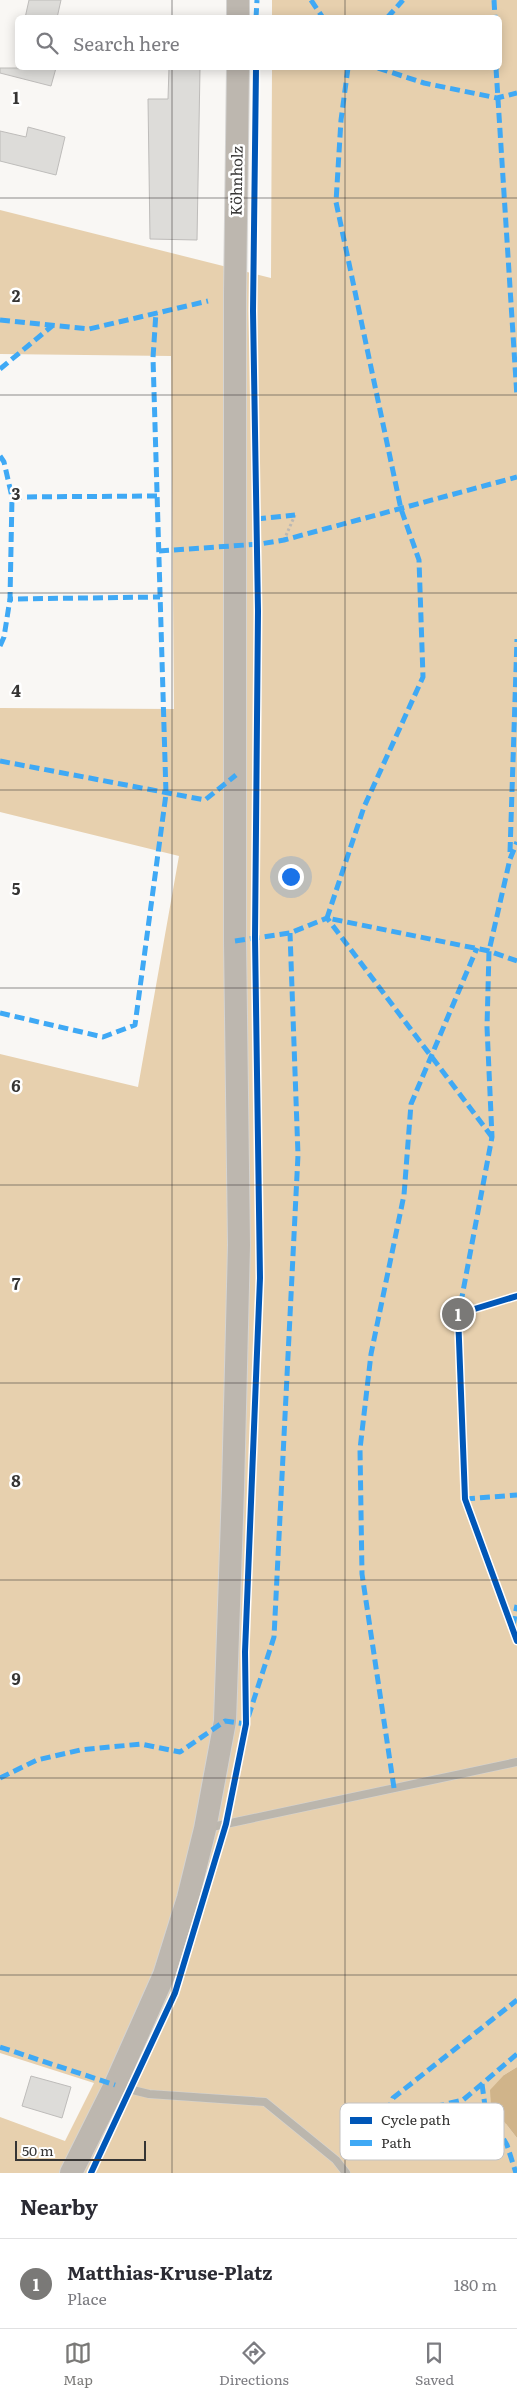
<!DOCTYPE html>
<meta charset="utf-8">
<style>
:root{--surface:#fff;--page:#f7f7f7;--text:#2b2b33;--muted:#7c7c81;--line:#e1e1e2;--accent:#7a7977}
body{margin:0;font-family:Literata,serif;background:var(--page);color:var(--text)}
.scale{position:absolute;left:15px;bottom:12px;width:131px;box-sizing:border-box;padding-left:5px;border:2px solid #363534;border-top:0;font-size:14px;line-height:18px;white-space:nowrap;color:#363534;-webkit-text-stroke:4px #fff;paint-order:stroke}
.you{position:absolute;left:290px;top:876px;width:18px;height:18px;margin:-12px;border:4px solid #fff;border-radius:50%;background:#1a73e8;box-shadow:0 0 0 8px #1a73e833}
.badge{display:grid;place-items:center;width:32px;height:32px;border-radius:50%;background:var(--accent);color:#fff;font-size:16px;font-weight:700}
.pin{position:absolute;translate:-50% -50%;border:2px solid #fff;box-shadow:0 1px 5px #0006}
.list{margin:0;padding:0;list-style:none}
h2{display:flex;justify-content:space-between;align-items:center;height:65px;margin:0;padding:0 20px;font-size:21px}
h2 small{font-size:16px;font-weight:400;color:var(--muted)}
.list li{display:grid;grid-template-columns:32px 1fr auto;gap:15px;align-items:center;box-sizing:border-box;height:90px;padding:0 20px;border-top:1px solid var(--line)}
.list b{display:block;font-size:19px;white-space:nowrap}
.list p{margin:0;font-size:16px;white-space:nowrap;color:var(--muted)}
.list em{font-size:16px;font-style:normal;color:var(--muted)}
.icon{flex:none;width:28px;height:28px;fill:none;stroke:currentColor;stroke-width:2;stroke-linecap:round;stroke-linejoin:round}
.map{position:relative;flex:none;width:517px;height:2173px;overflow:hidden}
.search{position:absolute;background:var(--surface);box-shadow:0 2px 12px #0003;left:15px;right:15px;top:15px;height:55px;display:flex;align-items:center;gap:12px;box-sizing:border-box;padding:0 18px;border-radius:8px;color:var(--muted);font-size:19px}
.sheet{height:155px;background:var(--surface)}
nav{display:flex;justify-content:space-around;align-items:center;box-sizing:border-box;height:70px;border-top:1px solid var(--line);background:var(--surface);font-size:14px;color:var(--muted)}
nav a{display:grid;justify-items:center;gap:2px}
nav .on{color:var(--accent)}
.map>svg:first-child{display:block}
.forest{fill:#e7d0ae}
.water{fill:#d0b48a}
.building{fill:#dddcd9;stroke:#bebcba}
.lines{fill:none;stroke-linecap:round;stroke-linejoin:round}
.lane-casing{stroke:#d5d4d2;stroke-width:9}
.primary-casing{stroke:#d5d4d2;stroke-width:24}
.path{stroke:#bcb8b3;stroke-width:3;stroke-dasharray:2.5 2.5;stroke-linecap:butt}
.lane{stroke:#bbb6ad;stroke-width:8}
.primary{stroke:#bdb7af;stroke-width:22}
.quiet{stroke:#3fa9f5;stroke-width:5;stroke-dasharray:10 5;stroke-linecap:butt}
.cycleway-casing{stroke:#fff;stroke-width:9}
.cycleway{stroke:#0057b8;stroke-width:6}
.grid{fill:none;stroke:#363534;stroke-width:1;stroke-opacity:0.55}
.labels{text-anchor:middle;stroke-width:5;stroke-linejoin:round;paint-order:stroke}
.street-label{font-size:15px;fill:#363534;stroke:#fff}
.key{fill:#fff;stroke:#c3c2c2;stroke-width:1}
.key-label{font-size:14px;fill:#363534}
.grid-label{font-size:16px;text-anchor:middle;font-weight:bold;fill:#363534;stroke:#fff;stroke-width:5;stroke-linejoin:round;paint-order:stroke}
</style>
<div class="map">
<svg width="517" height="2173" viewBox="0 0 517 2173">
<rect width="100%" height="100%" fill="#f9f7f4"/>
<polygon class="forest" points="272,0 517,0 517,2067 504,2075 506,2124 517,2138 517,2173 0,2173 0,2117 65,2141 94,2083 0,2053 0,1054 138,1087 179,856 0,812 0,708 174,709 171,356 0,354 0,210 271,278 272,68 500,68 500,18 272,17"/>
<polygon class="water" points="517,2067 517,2138 491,2105 490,2090 504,2075"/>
<g class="building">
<polygon points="29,0 61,0 57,18 25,18"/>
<polygon points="0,68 56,68 51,86 0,73"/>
<polygon points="169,68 200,68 197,240 150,239 148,99 168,99"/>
<polygon points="28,127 65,137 56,175 0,161 0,131 26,137"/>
<polygon points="31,2076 71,2087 62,2118 22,2106"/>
</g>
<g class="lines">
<g class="lane-casing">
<g id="lane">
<polyline points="207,1828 517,1762"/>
<polyline points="116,2086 149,2094 265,2102 336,2160 346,2173"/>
</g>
</g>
<g class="primary-casing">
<g id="primary">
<polyline points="238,18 238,0"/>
<polyline points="71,2173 115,2085 164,1975 188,1898 205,1829 225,1721 233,1489 239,1245 235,941 235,294 238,68"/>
</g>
</g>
<g class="path">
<polyline points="284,540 295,515"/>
<polyline points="391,2151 401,2139"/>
</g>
<use href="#lane" class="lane"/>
<use href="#primary" class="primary"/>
<g class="quiet">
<polyline points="311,0 323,18"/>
<polyline points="494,0 495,18"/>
<polyline points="256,18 257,0"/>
<polyline points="387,18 403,0"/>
<polyline points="348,68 341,120 336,202 401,509 419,560 423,677 364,807 327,918 489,951 517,961"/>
<polyline points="378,68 424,83 497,98 517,93"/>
<polyline points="496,68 517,397"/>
<polyline points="0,320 89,329 208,301"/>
<polyline points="0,369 52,326"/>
<polyline points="0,456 4,462 12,497"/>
<polyline points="157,496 12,497 10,599 160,597"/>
<polyline points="256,519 295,515"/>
<polyline points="159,551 260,544 284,540 517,477"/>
<polyline points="0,646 4,637 10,599"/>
<polyline points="0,761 205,800 236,775"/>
<polyline points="510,852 517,639"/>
<polyline points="235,941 290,933 327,918 492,1137"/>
<polyline points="0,1013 103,1037 135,1025 166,794 153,358 156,312"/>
<polyline points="458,1318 492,1137 487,1027 489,951 510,859 517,842"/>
<polyline points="465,1499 517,1495"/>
<polyline points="513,1626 517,1605"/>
<polyline points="0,1778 37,1760 80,1750 141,1744 180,1752 225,1721 246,1724 274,1637 298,1155 290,933"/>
<polyline points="394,1788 362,1574 360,1449 371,1354 404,1195 411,1104 477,948"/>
<polyline points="0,2047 115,2085"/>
<polyline points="482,2084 485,2106 507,2145 516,2173"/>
<polyline points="393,2124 433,2107 463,2100 517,2054"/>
<polyline points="401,2139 387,2113 393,2098 517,2000"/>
</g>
<g class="cycleway-casing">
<g id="cycleway">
<polyline points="517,1296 458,1314 465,1499 517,1641"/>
<polyline points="91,2173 175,1993 226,1824 246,1724 245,1652 260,1278 255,937 258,611 253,311 256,68"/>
</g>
</g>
<use href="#cycleway" class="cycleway"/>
</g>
<path class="grid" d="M172,0V18M345,0V18M172,68V2173M345,68V2173M0,198H517M0,395H517M0,593H517M0,790H517M0,988H517M0,1185H517M0,1383H517M0,1580H517M0,1778H517M0,1975H517"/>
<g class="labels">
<g class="street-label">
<text transform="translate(237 181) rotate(-89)" y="5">Köhnholz</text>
</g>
</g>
<rect x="340" y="2103" width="164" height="57" rx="8" class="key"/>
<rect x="350" y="2117" width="22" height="7" fill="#0057b8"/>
<rect x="350" y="2140" width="22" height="6" fill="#3fa9f5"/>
<g class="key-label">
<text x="381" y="2125">Cycle path</text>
<text x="381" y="2148">Path</text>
</g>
<g class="grid-label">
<text x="16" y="104">1</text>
<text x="16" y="302">2</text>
<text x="16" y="500">3</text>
<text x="16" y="697">4</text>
<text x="16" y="895">5</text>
<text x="16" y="1092">6</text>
<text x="16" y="1290">7</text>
<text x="16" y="1487">8</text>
<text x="16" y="1685">9</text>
</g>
</svg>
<div class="scale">50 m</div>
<div class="you"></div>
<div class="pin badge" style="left:458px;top:1314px">1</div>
<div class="search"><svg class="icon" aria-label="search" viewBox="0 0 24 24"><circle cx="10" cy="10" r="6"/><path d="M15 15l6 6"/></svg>Search here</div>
</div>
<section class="sheet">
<h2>Nearby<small></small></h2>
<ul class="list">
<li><span class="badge">1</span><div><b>Matthias-Kruse-Platz</b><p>Place</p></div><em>180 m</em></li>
</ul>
</section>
<nav>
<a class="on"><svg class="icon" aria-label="map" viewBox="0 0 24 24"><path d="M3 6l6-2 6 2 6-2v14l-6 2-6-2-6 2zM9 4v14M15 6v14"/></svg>Map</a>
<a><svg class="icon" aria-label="directions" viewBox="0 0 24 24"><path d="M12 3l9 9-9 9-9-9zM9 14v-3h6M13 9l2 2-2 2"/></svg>Directions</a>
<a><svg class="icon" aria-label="saved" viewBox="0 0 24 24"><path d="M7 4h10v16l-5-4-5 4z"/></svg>Saved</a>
</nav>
